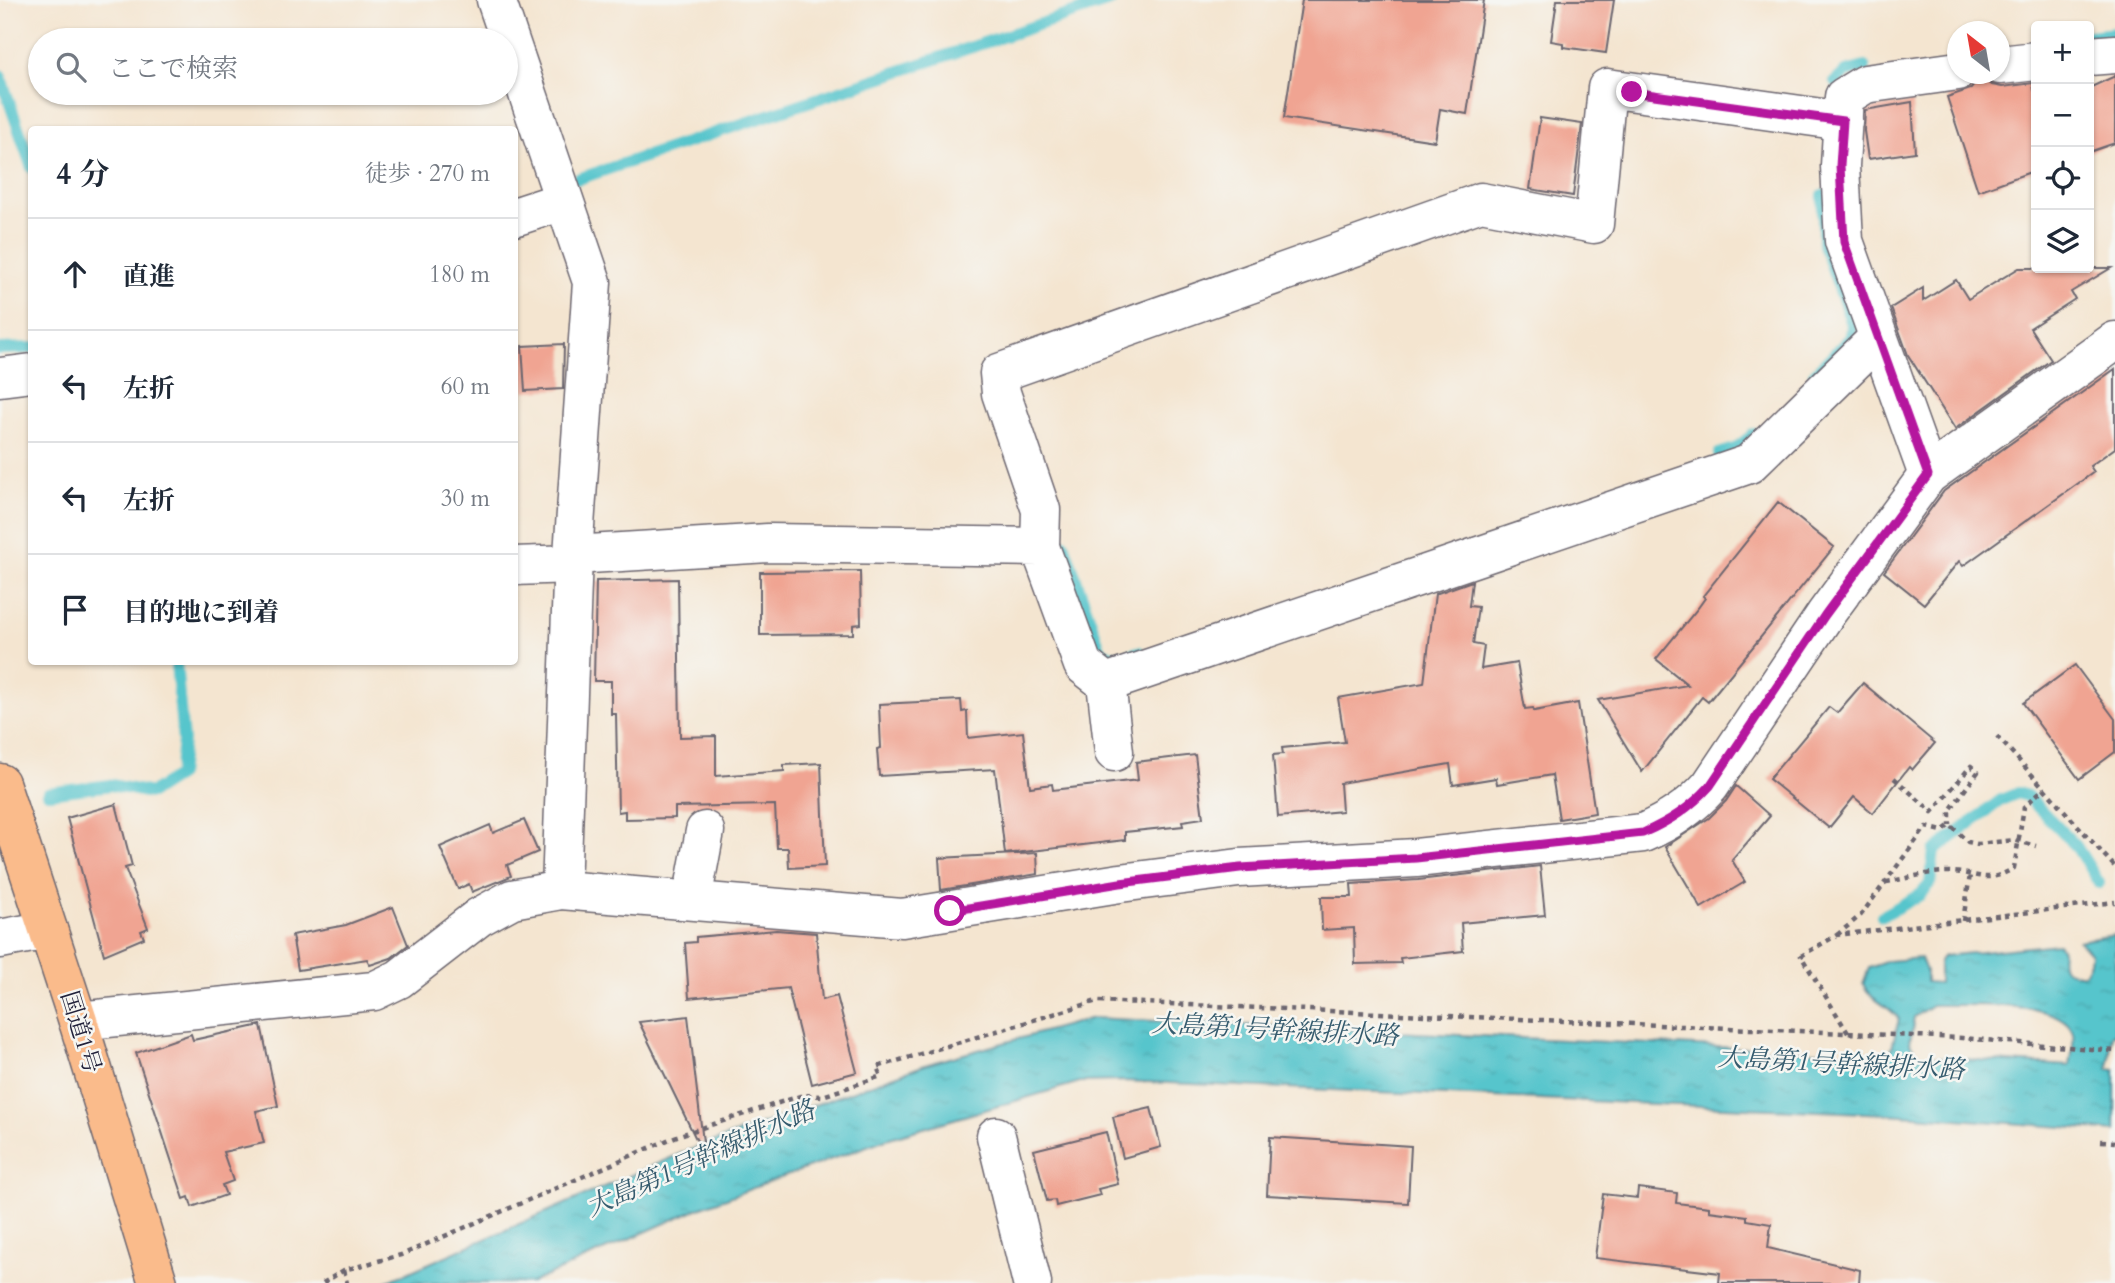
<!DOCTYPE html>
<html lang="ja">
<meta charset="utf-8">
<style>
:root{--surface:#fff;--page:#f2f2f3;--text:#1f2937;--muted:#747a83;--line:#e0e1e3}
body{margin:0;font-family:Cardo,"Noto Serif JP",serif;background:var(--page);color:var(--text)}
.controls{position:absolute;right:21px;top:21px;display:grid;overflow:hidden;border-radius:7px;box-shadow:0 2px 5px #0004}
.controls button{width:63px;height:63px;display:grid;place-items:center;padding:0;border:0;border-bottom:2px solid var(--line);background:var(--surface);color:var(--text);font:35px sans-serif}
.compass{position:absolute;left:1947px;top:21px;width:63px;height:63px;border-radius:50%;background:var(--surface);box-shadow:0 2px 5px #0004;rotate:329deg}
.stop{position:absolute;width:21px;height:21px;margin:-16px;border:5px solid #b5179e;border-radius:50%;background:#fff}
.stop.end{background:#b5179e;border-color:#fff;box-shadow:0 2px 7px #0008}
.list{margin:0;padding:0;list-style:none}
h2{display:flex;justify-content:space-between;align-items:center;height:91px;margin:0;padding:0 28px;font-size:30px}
h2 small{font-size:23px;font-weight:400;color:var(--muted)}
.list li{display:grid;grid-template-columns:46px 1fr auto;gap:21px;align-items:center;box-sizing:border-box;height:112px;padding:0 28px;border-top:2px solid var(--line)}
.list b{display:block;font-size:26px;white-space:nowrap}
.list em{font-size:23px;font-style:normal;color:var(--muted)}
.icon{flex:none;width:38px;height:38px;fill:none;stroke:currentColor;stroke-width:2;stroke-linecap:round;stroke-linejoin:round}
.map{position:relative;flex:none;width:2115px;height:1283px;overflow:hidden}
.search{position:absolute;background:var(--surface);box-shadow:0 2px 5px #0004;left:28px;top:28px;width:490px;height:77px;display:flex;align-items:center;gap:18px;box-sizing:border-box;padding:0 24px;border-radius:38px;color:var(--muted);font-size:26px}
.panel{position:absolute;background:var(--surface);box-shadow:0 2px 5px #0004;left:28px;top:126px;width:490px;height:539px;border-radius:7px}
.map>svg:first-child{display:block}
.water{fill:url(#water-ripples);stroke:#3c7484;stroke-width:2;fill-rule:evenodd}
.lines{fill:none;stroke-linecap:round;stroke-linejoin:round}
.stream{stroke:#57c5cc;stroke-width:12}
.building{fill:#f0a492}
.minor-casing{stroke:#6c666f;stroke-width:41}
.highway-casing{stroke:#6c666f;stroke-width:41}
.path{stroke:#6c666f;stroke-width:4.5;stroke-dasharray:5 5;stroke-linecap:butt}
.minor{stroke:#fff;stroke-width:38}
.highway{stroke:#fabb8b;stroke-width:38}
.route{stroke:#b5179e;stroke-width:9}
.labels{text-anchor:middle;stroke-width:5;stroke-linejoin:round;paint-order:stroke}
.street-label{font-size:24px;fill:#22223b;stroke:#f6f6f2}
.water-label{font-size:26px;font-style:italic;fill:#355b6e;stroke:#f6f6f2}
</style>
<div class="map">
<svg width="2115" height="1283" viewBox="0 0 2115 1283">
<defs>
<pattern id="water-ripples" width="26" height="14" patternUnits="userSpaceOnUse" patternTransform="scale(1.75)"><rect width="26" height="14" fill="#57c5cc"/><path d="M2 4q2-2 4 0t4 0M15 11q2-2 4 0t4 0" fill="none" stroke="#4ba9b0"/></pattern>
</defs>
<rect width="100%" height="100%" fill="#f6f6f2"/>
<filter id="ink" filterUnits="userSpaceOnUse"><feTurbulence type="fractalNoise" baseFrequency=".0143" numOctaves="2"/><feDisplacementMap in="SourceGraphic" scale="14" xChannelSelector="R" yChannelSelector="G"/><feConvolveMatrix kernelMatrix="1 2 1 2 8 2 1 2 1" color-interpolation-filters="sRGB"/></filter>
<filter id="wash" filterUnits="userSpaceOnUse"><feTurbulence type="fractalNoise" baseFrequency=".00686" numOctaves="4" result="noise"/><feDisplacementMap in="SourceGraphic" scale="28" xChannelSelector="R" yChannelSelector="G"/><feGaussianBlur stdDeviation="1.57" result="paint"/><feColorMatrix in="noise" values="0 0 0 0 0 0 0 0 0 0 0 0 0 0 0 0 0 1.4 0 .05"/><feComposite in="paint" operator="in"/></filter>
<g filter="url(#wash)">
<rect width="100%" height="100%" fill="#f4e5d0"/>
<path class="water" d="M2115,935V1034H2112L2108,1069L2115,1070V1131L1889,1114L1122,1081L1080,1082L886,1139L699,1208L531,1283H384L682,1153L928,1064L1093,1018L1890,1055L1899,1019C1886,1002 1873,1004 1863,984L1869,968L1888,961L1921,958L1926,971V982L1939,983V961L1944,956L2058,944L2062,950C2059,970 2065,974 2084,973L2090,962L2091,954L2079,941ZM1932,1005C1960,1006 2064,998 2073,1033C2075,1042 2071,1057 2070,1066L1917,1056L1910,1043L1914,1017Z"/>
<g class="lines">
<g class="stream">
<polyline points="2089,36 2115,33"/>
<polyline points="0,75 32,168"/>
<polyline points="1835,82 1846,72 1865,67"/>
<polyline points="578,179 1112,0"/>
<polyline points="0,349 32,348"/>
<polyline points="1814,374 1851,337 1852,324 1823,242 1823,195"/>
<polyline points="1719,454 1735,449 1754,434"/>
<path d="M1064,544L1101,651C1114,660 1124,657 1139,652"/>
<polyline points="48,793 111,785 151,793 179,775 183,741 176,662"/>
<polyline points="1882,916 1920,895 1930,884 1934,851 2001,800 2018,793 2027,796 2076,846 2099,883"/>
</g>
</g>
<g id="blocks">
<g class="building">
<polygon points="1302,0 1484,0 1467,114 1440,109 1435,141 1284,118"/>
<polygon points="1557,0 1614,0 1606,53 1563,47 1563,43 1551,41"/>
<polygon points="2115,76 2115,143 2089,152 2089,88"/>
<polygon points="1984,79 1992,85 2002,87 2033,83 2034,90 2036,89 2036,170 1978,191 1947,97 1971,89 1978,80"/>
<polygon points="1912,102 1915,152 1868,159 1864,131 1865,110"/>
<polygon points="1540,118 1582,124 1573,196 1530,189"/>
<polygon points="2019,268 2111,268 2071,292 2075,299 2030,328 2051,360 1955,429 1908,355 1891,308 1923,288 1923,301 1956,280 1968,299"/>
<polygon points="564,344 563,389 525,391 522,346"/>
<polygon points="2115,369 2115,448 2090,466 2094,472 1963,566 1959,561 1924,604 1884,572 1944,491"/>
<polygon points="1778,502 1834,547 1708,702 1702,697 1642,772 1598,700 1688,685 1656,659 1698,608 1705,598 1703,596"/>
<polygon points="860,571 861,624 853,625 853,634 760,635 760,572"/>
<polygon points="678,579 680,737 716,736 716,776 784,771 784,765 821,763 825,866 789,868 788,848 777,848 775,805 675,807 675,818 625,819 625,811 618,812 616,714 611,714 611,681 594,681 596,581"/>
<polygon points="1472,581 1469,606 1478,607 1473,644 1484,646 1481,669 1517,663 1525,709 1533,708 1534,711 1578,703 1595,813 1559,819 1552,775 1497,784 1496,778 1453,785 1450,764 1340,783 1342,811 1278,817 1273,755 1283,754 1282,748 1345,742 1338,698 1424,683 1435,594"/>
<polygon points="2075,665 2115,719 2115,752 2079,779 2023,703"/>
<polygon points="1863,683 1935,743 1912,770 1909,767 1873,813 1854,797 1829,828 1769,779 1829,707 1837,713"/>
<polygon points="961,700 962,712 967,711 968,738 1023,732 1030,787 1052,784 1053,790 1138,780 1136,762 1195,755 1203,818 1182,821 1183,826 1125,832 1125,840 1005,854 995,769 879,776 877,749 881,748 879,704"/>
<polygon points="1736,786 1770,816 1732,860 1745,882 1701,908 1665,847 1709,818 1726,801"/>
<polygon points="116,804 132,866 125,868 148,928 141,931 144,938 104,955 67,818"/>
<polygon points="524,820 538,852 507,865 511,876 472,892 469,884 458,889 440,847 490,825 493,833"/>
<polygon points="1037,853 1038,874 941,890 939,858"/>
<polygon points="1540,866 1545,915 1461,923 1463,951 1400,958 1401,963 1355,964 1354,928 1322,930 1321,897 1352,897 1351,884 1418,880"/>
<polygon points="393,907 408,945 391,958 370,965 367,959 298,970 292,935 346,925"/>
<polygon points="776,930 816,933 822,1000 837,996 857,1072 812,1084 788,988 689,998 685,943 696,942 696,937"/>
<polygon points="688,1016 703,1142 698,1143 639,1022"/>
<polygon points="261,1025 278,1106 256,1111 264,1143 223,1152 233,1181 222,1185 226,1195 192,1207 189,1197 184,1199 136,1053 191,1034 193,1040"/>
<polygon points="1151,1108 1161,1147 1123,1158 1113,1117"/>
<polygon points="1106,1132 1118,1184 1098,1189 1100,1195 1056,1206 1055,1200 1047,1201 1034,1150"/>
<polygon points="1270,1137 1411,1146 1408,1203 1267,1195"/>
<polygon points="1638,1188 1677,1193 1676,1203 1709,1207 1709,1211 1747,1216 1747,1220 1771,1224 1768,1248 1860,1270 1859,1283 1719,1283 1720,1273 1595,1258 1603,1194 1637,1198"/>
</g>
</g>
</g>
<g filter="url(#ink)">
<use href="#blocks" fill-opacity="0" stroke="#6c666f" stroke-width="2"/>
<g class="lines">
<g class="minor-casing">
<g id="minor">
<polyline points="496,0 592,282 573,555 561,890"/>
<polyline points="2089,56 2115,54"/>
<polyline points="2000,65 2036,61"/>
<polyline points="514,217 563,201"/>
<polyline points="0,377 32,373"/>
<polyline points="1928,475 1844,241 1840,166 1844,97 1865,84 1958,71"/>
<polyline points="1040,547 1041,510 1001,393 999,373 1481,202 1594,224 1607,88 1843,121"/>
<polyline points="573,555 768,543 1040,547 1083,665 1106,683 1749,464 1877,339"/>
<polyline points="514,566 573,564"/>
<polyline points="1106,683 1114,752"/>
<polyline points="692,900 705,831"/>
<polyline points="0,939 48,930"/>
<path d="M78,1021L374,991L399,979L479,917L512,899L561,890L902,918L1120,883L1239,868L1416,858L1643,833C1670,821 1690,808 1710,786L1825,615L1928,475L2115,341"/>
<polyline points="996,1136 1032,1283"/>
</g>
</g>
<g class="highway-casing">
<polyline id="highway" points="0,783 78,1021 158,1283"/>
</g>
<g class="path">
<polyline points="1997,736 2115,867"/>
<polyline points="1894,778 1932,812 1971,766 1978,772 1950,810 1950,825"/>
<path d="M1886,882C1906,879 1930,871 1951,872C1980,873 1986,885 2014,868L2024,807L2044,788"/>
<polyline points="1963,921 1970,875"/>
<polyline points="1837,935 1861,915 1926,827 1942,831 1950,825 1968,842 1978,844 2014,840 2036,846"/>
<polyline points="1848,1033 1801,956 1837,935 2115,902"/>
<polyline points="2101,1141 2115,1142"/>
<polyline points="344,1270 347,1283"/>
<polyline points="323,1283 344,1270 401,1255 677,1136 803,1095 823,1096 881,1076 877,1067 1097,1001 1962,1038 2115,1051"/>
</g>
<use href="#minor" class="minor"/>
<use href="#highway" class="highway"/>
</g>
</g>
<g class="lines" filter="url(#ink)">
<path class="route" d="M950,911L1120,883L1240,868L1416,858L1643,833C1670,821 1690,808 1710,786L1825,615L1928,475L1844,242L1840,166L1843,121L1632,92"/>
</g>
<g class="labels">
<g class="street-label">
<text transform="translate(81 1032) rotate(73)" y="8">国道1号</text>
</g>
<g class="water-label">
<text transform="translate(1275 1029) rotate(3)" y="9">大島第1号幹線排水路</text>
<text transform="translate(1841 1063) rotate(3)" y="9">大島第1号幹線排水路</text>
<text transform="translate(700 1158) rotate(-24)" y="9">大島第1号幹線排水路</text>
</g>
</g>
</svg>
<div class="controls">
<button>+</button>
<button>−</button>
<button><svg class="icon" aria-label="locate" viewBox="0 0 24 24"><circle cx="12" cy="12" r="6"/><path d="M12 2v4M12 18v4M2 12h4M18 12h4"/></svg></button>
<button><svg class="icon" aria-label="layers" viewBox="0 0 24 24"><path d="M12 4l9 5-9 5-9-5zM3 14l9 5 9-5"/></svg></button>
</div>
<svg class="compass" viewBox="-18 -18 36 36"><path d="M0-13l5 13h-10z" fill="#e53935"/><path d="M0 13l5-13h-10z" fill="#747a83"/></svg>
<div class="stop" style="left:950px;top:911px"></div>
<div class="stop end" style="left:1632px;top:92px"></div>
<div class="search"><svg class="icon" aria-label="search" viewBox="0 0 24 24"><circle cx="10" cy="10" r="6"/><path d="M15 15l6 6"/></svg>ここで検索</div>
<section class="panel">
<h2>4 分<small>徒歩 · 270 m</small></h2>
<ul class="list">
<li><svg class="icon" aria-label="ahead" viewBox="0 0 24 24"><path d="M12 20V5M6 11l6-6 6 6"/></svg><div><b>直進</b></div><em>180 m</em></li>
<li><svg class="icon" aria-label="left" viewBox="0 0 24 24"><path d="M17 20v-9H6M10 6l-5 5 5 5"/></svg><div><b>左折</b></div><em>60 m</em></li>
<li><svg class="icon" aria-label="left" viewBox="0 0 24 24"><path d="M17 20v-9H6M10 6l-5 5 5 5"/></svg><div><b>左折</b></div><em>30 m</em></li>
<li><svg class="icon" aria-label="arrive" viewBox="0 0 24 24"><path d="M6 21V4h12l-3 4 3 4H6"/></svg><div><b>目的地に到着</b></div></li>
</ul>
</section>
</div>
